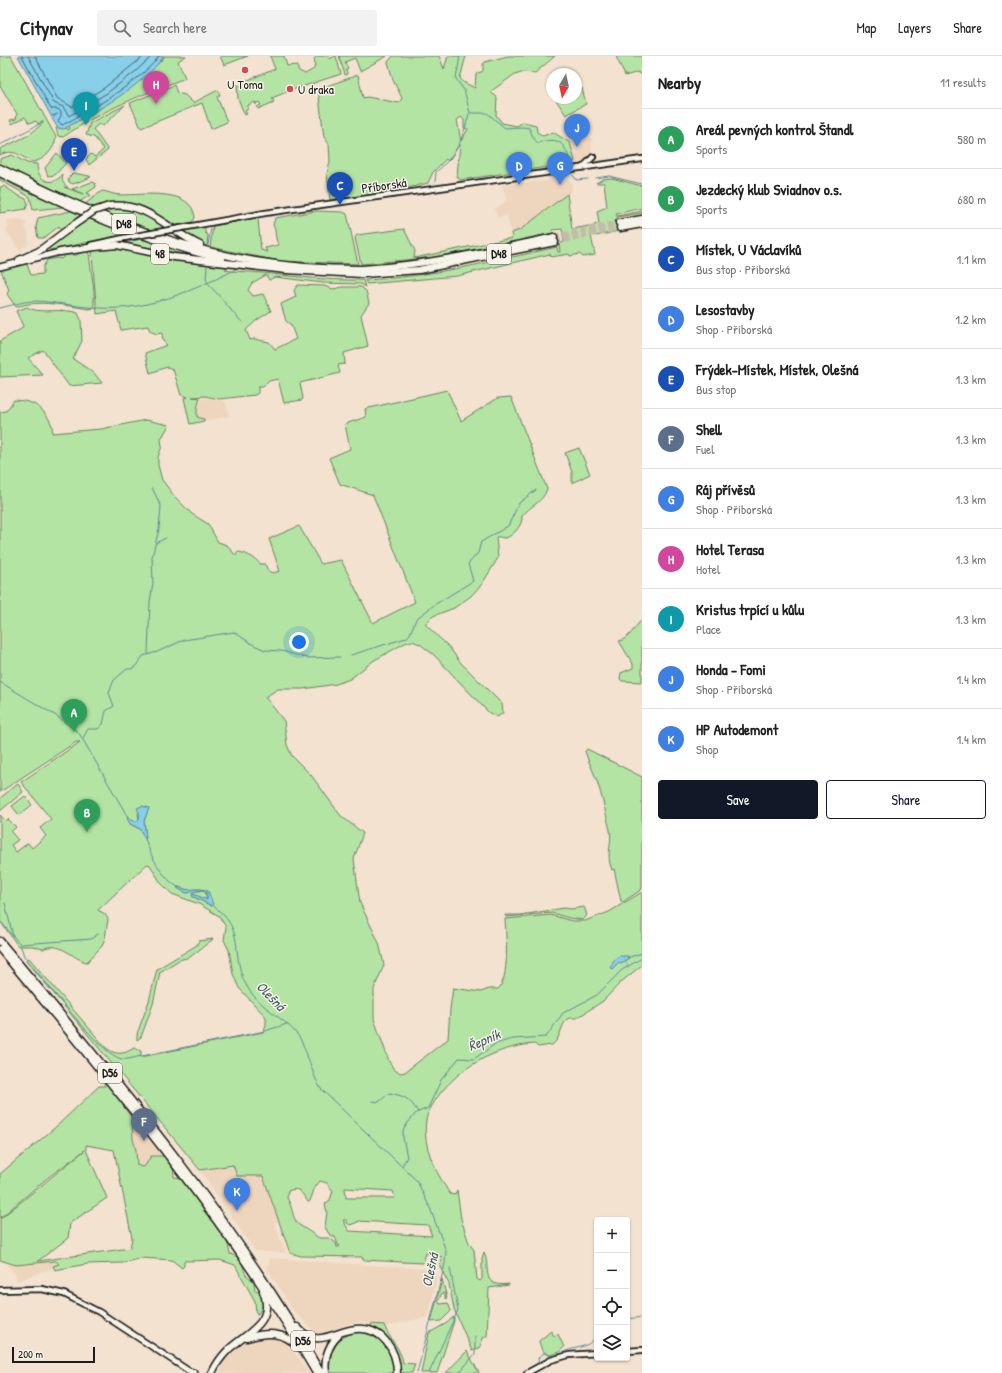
<!DOCTYPE html>
<meta charset="utf-8">
<style>
:root{--surface:#fff;--page:#f2f2f2;--text:#222;--muted:#767676;--line:#e0e0e0;--accent:#111827}
body{margin:0;font-family:"Patrick Hand",sans-serif;background:var(--page);color:var(--text)}
.controls{position:absolute;right:12px;bottom:12px;display:grid;overflow:hidden;border-radius:4px;box-shadow:0 1px 3px #0004}
.controls button{width:36px;height:36px;display:grid;place-items:center;padding:0;border:0;border-bottom:1px solid var(--line);background:var(--surface);color:var(--text);font:20px sans-serif}
.compass{position:absolute;left:546px;top:12px;width:36px;height:36px;border-radius:50%;background:var(--surface);box-shadow:0 1px 3px #0004;rotate:189deg}
.scale{position:absolute;left:12px;bottom:10px;width:83px;box-sizing:border-box;padding-left:4px;border:2px solid #1c1c1c;border-top:0;font-size:11px;line-height:14px;white-space:nowrap;color:#1c1c1c;-webkit-text-stroke:3px #f7f3e8;paint-order:stroke}
.you{position:absolute;left:299px;top:586px;width:14px;height:14px;margin:-10px;border:3px solid #fff;border-radius:50%;background:#1a73e8;box-shadow:0 0 0 6px #1a73e833}
.badge{display:grid;place-items:center;width:26px;height:26px;border-radius:50%;background:var(--accent);color:#fff;font-size:13px;font-weight:700}
.pin{position:absolute;translate:-50% -33px;filter:drop-shadow(0 1px 2px #0008)}
.pin::after{content:'';position:absolute;top:21px;width:14px;height:12px;background:inherit;clip-path:polygon(0 0,100% 0,50% 100%)}
.list{margin:0;padding:0;list-style:none}
h2{display:flex;justify-content:space-between;align-items:center;height:52px;margin:0;padding:0 16px;font-size:17px}
h2 small{font-size:13px;font-weight:400;color:var(--muted)}
.list li{display:grid;grid-template-columns:26px 1fr auto;gap:12px;align-items:center;box-sizing:border-box;height:60px;padding:0 16px;border-top:1px solid var(--line)}
.list b{display:block;font-size:15px;white-space:nowrap}
.list p{margin:0;font-size:13px;white-space:nowrap;color:var(--muted)}
.list em{font-size:13px;font-style:normal;color:var(--muted)}
.actions{display:flex;gap:8px;padding:12px 16px}
.actions a{flex:1;padding:9px 0;border:1px solid var(--accent);border-radius:4px;text-align:center;font-size:14px;color:var(--accent)}
.actions .main{background:var(--accent);color:#fff}
.icon{flex:none;width:22px;height:22px;fill:none;stroke:currentColor;stroke-width:2;stroke-linecap:round;stroke-linejoin:round}
.map{position:relative;flex:none;width:642px;height:1317px;overflow:hidden}
header{display:flex;align-items:center;gap:24px;box-sizing:border-box;height:56px;padding:0 20px;background:var(--surface);border-bottom:1px solid var(--line)}
header strong{font-size:19px}
nav{display:flex;gap:22px;margin-inline-start:auto;font-size:14px}
.search{width:280px;height:36px;background:var(--page);display:flex;align-items:center;gap:10px;box-sizing:border-box;padding:0 14px;border-radius:4px;color:var(--muted);font-size:15px}
main{display:flex}
aside{flex:1;background:var(--surface)}
.map>svg:first-child{display:block}
.built{fill:#eed6be}
.green{fill:#b4e4a3;stroke:#688060;fill-rule:evenodd}
.water{fill:#88cfea;stroke:#5d8798}
.lines{fill:none;stroke-linecap:round;stroke-linejoin:round}
.shore{stroke:#47646e;stroke-width:1}
.stream{stroke:#5d8798;stroke-width:1}
.highway-tunnel{stroke:#c7baab;stroke-width:6;stroke-dasharray:6 3;stroke-linecap:butt}
.secondary-casing{stroke:#1c1c1c;stroke-width:8}
.primary-casing{stroke:#1c1c1c;stroke-width:8}
.highway-casing{stroke:#1c1c1c;stroke-width:9}
.secondary{stroke:#f7f3e8;stroke-width:4.5}
.primary{stroke:#f7f3e8;stroke-width:5}
.highway{stroke:#f7f3e8;stroke-width:6}
.secondary-bridge-casing{stroke:#1c1c1c;stroke-width:8;stroke-linecap:butt}
.highway-bridge-casing{stroke:#1c1c1c;stroke-width:9;stroke-linecap:butt}
.secondary-bridge{stroke:#f7f3e8;stroke-width:4.5}
.highway-bridge{stroke:#f7f3e8;stroke-width:6}
.poi-dot{fill:#d1495b;stroke:#f7f3e8;stroke-width:1.5}
.labels{text-anchor:middle;stroke-width:3;stroke-linejoin:round;paint-order:stroke}
.shield{fill:#f7f3e8;stroke:#5e5c59;stroke-width:1}
.shield-label{font-size:12px;font-weight:bold;fill:#1c1c1c}
.poi-label{font-size:13px;fill:#1c1c1c;stroke:#f7f3e8}
.street-label{font-size:13px;fill:#1c1c1c;stroke:#f7f3e8}
.water-label{font-size:14px;font-style:italic;fill:#425b64;stroke:#f7f3e8}
</style>
<header>
<strong>Citynav</strong>
<div class="search"><svg class="icon" aria-label="search" viewBox="0 0 24 24"><circle cx="10" cy="10" r="6"/><path d="M15 15l6 6"/></svg>Search here</div>
<nav><a>Map</a><a>Layers</a><a>Share</a></nav>
</header>
<main>
<div class="map">
<svg width="642" height="1317" viewBox="0 0 642 1317">
<rect width="100%" height="100%" fill="#f2e2cf"/>
<filter id="ink" filterUnits="userSpaceOnUse"><feTurbulence type="fractalNoise" baseFrequency=".025" numOctaves="2"/><feDisplacementMap in="SourceGraphic" scale="8" xChannelSelector="R" yChannelSelector="G"/><feConvolveMatrix kernelMatrix="1 2 1 2 8 2 1 2 1" color-interpolation-filters="sRGB"/></filter>
<g filter="url(#ink)">
<g class="built">
<polygon points="588,82 592,82 591,99 589,104 575,107 570,87"/>
<polygon points="565,123 570,124 572,129 572,135 519,175 511,177 507,159 498,162 494,153 507,145 502,129"/>
<polygon points="18,163 27,167 25,170 28,177 29,188 19,194 6,174 9,168 6,164"/>
<polygon points="207,342 226,346 229,360 204,365 204,363 197,361 196,357 198,349 202,343"/>
<polygon points="129,1057 133,1057 164,1098 151,1100 146,1109 142,1111 137,1108 136,1094 133,1083 132,1066"/>
<polygon points="233,1109 237,1120 263,1120 279,1165 274,1167 286,1197 255,1195 200,1114"/>
<polygon points="269,1202 426,1213 437,1221 428,1261 387,1270 359,1266 347,1268 324,1277 315,1276 292,1253 265,1209 269,1209"/>
<polygon points="56,1205 59,1208 53,1210 53,1212 17,1225 14,1215 12,1216 7,1209 8,1207 23,1209"/>
<polygon points="267,1281 279,1283 289,1289 309,1317 220,1317 223,1306 240,1290 250,1285"/>
</g>
<g class="green">
<path d="M0,0H11L56,81C55,93 44,105 32,106C20,100 14,92 0,99V93L29,79L43,67L42,65L38,68L36,65L29,67L25,61L12,68L10,64L16,63L17,58L1,31L0,32Z"/>
<path d="M164,0H186L178,5L185,22C141,39 102,54 63,81L58,80L56,72H67L68,74L70,73L69,70L112,44L141,23L163,3Z"/>
<polygon points="220,0 248,0 224,9"/>
<polygon points="270,0 284,0 287,10 296,9 299,15 305,18 314,13 315,7 314,3 317,0 328,0 329,3 336,0 341,18 292,34 292,32 289,34 289,35 272,42 274,46 258,53 257,51 261,49 259,46 256,47 256,49 255,46 248,49 248,53 245,55 247,58 245,59 238,43 237,28 239,30 243,29 243,26 275,13"/>
<polygon points="339,0 387,0 360,15 355,2 345,6 348,13 346,14 347,18 345,19"/>
<path d="M393,0H439L444,13L448,0H466L460,22L463,26L475,32L476,18L483,15V8L485,6L508,0H555L535,17L521,16L515,18L490,36L497,41L496,59L502,67L517,70L523,66L536,69L537,76L543,80L553,76L570,87L575,105L570,108L566,107L567,108L460,124L457,120L460,88L450,103L448,105L446,103L433,116L428,127L412,131L388,134L391,136L330,144L327,118L330,105L329,88L324,81L318,33L358,19L363,42L367,41L399,47L402,42L393,24L388,6ZM461,61L464,64V72L468,73L461,85L457,64Z"/>
<polygon points="616,0 642,0 642,17 639,18 638,16 625,20"/>
<polygon points="174,29 177,37 185,39 193,47 218,34 220,39 217,41 227,66 211,73 202,47 141,72 130,47"/>
<polygon points="582,32 586,48 566,59 556,44 561,42 576,42 576,35"/>
<polygon points="125,49 103,70 99,68 93,73 108,94 89,109 86,103 91,98 95,101 104,93 94,81 86,79 90,67"/>
<polygon points="57,97 66,107 55,119 48,120 45,112"/>
<path d="M12,99L27,107L37,108C37,125 52,132 63,118L62,125L68,132L64,131L83,138L72,133L92,126L95,127L96,131L87,137L91,139L79,146L0,108V103Z"/>
<polygon points="73,117 89,120 91,121 73,128 69,126 68,122"/>
<polygon points="0,121 17,131 63,151 33,154 30,141 0,124"/>
<polygon points="612,122 642,130 642,152 616,158 617,160 642,155 642,157 617,161 619,175 596,180 594,169 599,167 597,155 607,151 604,127 596,127 603,123"/>
<polygon points="4,130 17,139 26,143 28,147 26,153 0,157 0,131"/>
<path d="M102,135C109,136 114,139 121,139C142,139 193,131 195,162L192,166L173,170C157,157 140,145 117,147C103,148 99,154 85,148Z"/>
<path d="M567,138L572,173L589,170L595,199L583,201L580,198L570,200L569,198L551,201L550,198L457,220L367,228L365,224C430,221 494,205 557,191L558,196H560L559,188L564,186L562,173L552,174L553,177L437,201L361,208L355,182L357,179L404,173L415,195L414,202L512,182L511,177L520,174Z"/>
<polygon points="117,152 137,154 167,171 152,174 101,155"/>
<polygon points="71,155 80,159 61,174 59,170 44,182 38,182 36,171 38,162"/>
<path d="M316,155L343,156L347,158L358,208L279,205L210,191L213,170L256,162L258,163L261,194L267,196L265,192L279,189C274,183 277,176 273,169L275,162Z"/>
<polygon points="88,162 125,177 124,179 50,194 49,192"/>
<polygon points="205,171 205,177 208,179 207,190 196,185 181,175"/>
<polygon points="141,183 200,201 124,187"/>
<path d="M110,192L228,210L225,214C234,216 241,215 250,216C288,219 325,225 363,224L365,231L361,228L323,227L275,221L269,224L266,219L252,227L248,234L253,240L263,238L271,255L257,264L246,274L250,284L254,283L269,286L275,293L296,283L291,269L286,265L281,248L296,241L294,234L298,229L324,230L333,233L342,231H361L366,235L369,247L361,259L368,290L344,297L345,308L338,309L340,317L300,327L303,342L302,344L284,347L278,323L269,325L263,331H258V337L255,339L219,343L205,340L192,341L200,342L197,352V361L204,363V365L190,368L184,342L188,341L181,339L173,313L167,311L150,317L145,297L167,289L163,285L162,277L156,278L150,275L148,270L121,274L116,255L97,258L92,199L93,197L91,196V193Z"/>
<path d="M83,195L88,196L89,198L94,235V252L90,253C66,250 40,243 16,251L7,238L9,234L0,212L26,206L31,219L43,218V211L47,204L57,202L61,203L66,199H77Z"/>
<path d="M27,251C37,259 64,251 78,257L81,264L82,285L73,303L94,317L102,327L69,330L43,294L28,302L43,319L0,321V285L21,273L23,270L16,255Z"/>
<path d="M447,334L461,365L498,342L511,341L547,433C543,446 530,450 522,460C523,468 514,480 505,482C501,482 499,480 496,481L498,502L482,528L471,540L454,552L433,560L425,568L449,591L460,606L502,648L503,657L497,661L488,656L434,599L420,588L412,585L405,587L373,605L350,623L336,628L303,633H278L265,641L284,665L287,689L292,700L311,719L341,760L363,777L354,803L360,847L379,887L384,909L374,933V963L389,1005L394,1014L401,1017L405,1016L448,983L450,953L453,932L481,936L489,933H498C510,923 506,879 505,863L551,859L572,865H585L609,856L642,836V909L621,926L603,945L577,962H570L565,965L557,984L552,989L538,991L535,988C496,990 453,1014 433,1048C430,1053 427,1058 426,1064C422,1091 436,1116 450,1138L455,1139L457,1134L461,1163L469,1187L474,1194L477,1223L480,1225L482,1223V1202L484,1196C491,1213 480,1232 509,1228V1229L489,1232L487,1280L483,1282L480,1291L472,1295L454,1253L449,1228L440,1211L442,1201L426,1197L423,1207L363,1204L362,1201L301,1200L290,1197L263,1120H237L233,1109L200,1114L26,904L29,902L106,992C116,999 123,999 134,992L141,995V1001L263,976L266,969V961L239,932L233,918L229,894L224,884L226,871L219,860L199,848L172,838L161,827L150,809L147,808L98,854L105,858L108,863L105,882L102,890L87,906C72,903 60,884 43,893L32,890H18L0,865V759L6,765L8,763L16,771L11,776L18,784L11,789L16,796L28,787L32,792L46,780L40,772L51,763L21,726L80,686H76L0,736V356L6,355L14,344C32,345 41,349 50,365C52,369 53,372 52,377L101,373L146,364L169,369L161,383L162,390L158,401V409L162,424L175,441L192,458L208,468L218,486L227,489L236,500L237,496C244,496 256,502 260,508H265L268,515L273,517L280,515L269,483L299,470L321,508L341,504L373,567L415,546L373,439L340,428L329,402L350,393L345,368L366,361L365,353ZM142,750L149,752L144,765L146,782L140,773L130,768L128,762L136,766L139,764L138,757ZM179,831C189,837 198,830 208,835L212,850L192,840L193,838L207,844L205,836L203,834L187,837L177,832ZM320,1125L327,1127L333,1135L330,1144L325,1148L327,1156L325,1171L329,1178L335,1181L339,1191H337L336,1187L329,1182H319L298,1168C292,1162 293,1151 287,1142L288,1135C300,1130 302,1138 308,1146L310,1145L315,1131ZM345,1132L393,1135L395,1142H346ZM343,1164H347V1167L350,1169L358,1166V1165L428,1169L432,1180L349,1175Z"/>
<polygon points="579,392 590,418 572,427 572,416 565,397"/>
<path d="M642,563V626L622,625L620,623L621,617L633,612V608L619,585C628,584 636,570 642,563Z"/>
<path d="M587,693L642,721V833L623,846L621,845L614,813L612,814C605,797 613,788 610,774C605,755 601,733 593,715C590,708 587,702 585,695Z"/>
<polygon points="18,728 23,736 0,755 0,742"/>
<polygon points="25,740 32,749 19,759 12,750"/>
<polygon points="584,851 587,859 583,864 569,862 552,857 506,861 505,859 521,859 564,852 571,853"/>
<polygon points="213,883 190,901 179,904 160,916 153,948 141,981 137,984 137,978 149,945 157,913 197,889 199,885"/>
<path d="M104,1026L114,1036L132,1063L133,1083L136,1094L137,1109L142,1111L145,1110L151,1100H165L173,1111L174,1121L182,1122L227,1185L230,1198C247,1203 241,1214 247,1220C249,1222 252,1223 254,1226L255,1235L259,1234L264,1247L258,1258L256,1257L255,1245L235,1209L220,1204L184,1205V1210L182,1212L172,1204L141,1202L123,1207L87,1208L55,1214L53,1210L59,1208L56,1205L16,1209L0,1204V1163L85,1094L46,1123L0,1162V1118L58,1069L99,1030H105ZM86,1089L114,1094L132,1182L130,1192L38,1205L68,1182L70,1167L107,1142L86,1094Z"/>
<polygon points="442,1223 447,1242 445,1243 445,1237 442,1237 438,1245 440,1248 448,1247 451,1255 441,1265 431,1266"/>
<polygon points="453,1261 454,1265 437,1317 421,1317 429,1277 447,1267"/>
<path d="M371,1268L384,1269C389,1283 401,1292 403,1307L415,1308L412,1317H399C397,1294 391,1284 371,1272Z"/>
<polygon points="551,1275 554,1280 558,1278 564,1291 559,1296 550,1299 542,1295 539,1285"/>
<path d="M356,1276C378,1276 395,1295 393,1317H330C325,1297 336,1281 356,1276Z"/>
<polygon points="467,1295 479,1317 446,1317"/>
</g>
<g class="water">
<path d="M18,0H164C142,31 98,54 64,73L58,72L52,63L57,58L51,60Z"/>
<polygon points="142,750 149,752 144,765 146,782 145,783 140,773 130,768 127,762 129,761 133,765 138,765 140,759 137,752"/>
<path d="M179,831C189,837 198,830 208,835L213,848L212,850L192,840L193,838L207,844V837L203,834L187,837L177,832Z"/>
<polygon points="619,900 628,900 629,902 621,907 619,906 612,913 610,912 614,904"/>
</g>
<g class="lines">
<g class="shore">
<path d="M22,0L51,53H58L61,56V60L58,65L62,69C87,57 145,22 159,0"/>
<polyline points="28,0 54,47 63,51 69,60 107,37 135,16 152,0"/>
<polyline points="35,0 57,42 72,51 104,32 144,0"/>
</g>
<g class="stream">
<path d="M460,0L456,23L464,34L470,57H487L505,72L522,71L529,72L534,83L538,87C560,79 566,89 571,109"/>
<polyline points="51,61 58,58"/>
<polyline points="0,89 43,66"/>
<polyline points="573,119 576,124 588,123"/>
<polyline points="596,122 609,120 642,128"/>
<path d="M435,126L436,116C457,98 462,85 469,58"/>
<polyline points="208,189 211,172"/>
<polyline points="207,210 206,223 208,227"/>
<path d="M208,228C221,240 230,255 243,267"/>
<path d="M0,252L24,246L37,245C64,247 93,254 120,252C157,250 204,230 236,213"/>
<polyline points="156,487 166,482"/>
<polyline points="148,597 150,546 153,527 152,501 159,473 161,450 152,432"/>
<polyline points="351,599 406,582 410,578 416,563 434,549 473,525 468,508 478,497 481,486 508,470 519,447 536,434"/>
<polyline points="0,626 58,661 79,677 129,763"/>
<polyline points="83,682 88,673 98,673 103,668 106,655 114,650 109,637 114,624 127,613 131,613 135,611 143,600 157,596 184,584 234,576 252,588 265,594 282,595 307,602 340,601"/>
<path d="M145,782C150,800 163,823 178,831"/>
<polyline points="5,847 13,880"/>
<path d="M212,849C247,874 230,895 245,927C256,950 281,959 297,978C306,989 311,1017 321,1033L417,1125L430,1152L446,1195L445,1208L417,1317"/>
<path d="M0,865L20,888L24,900C41,919 101,1000 122,1003C126,1004 132,1002 137,1001L265,975L287,968"/>
<polyline points="21,888 91,883 98,878"/>
<polyline points="627,902 642,897"/>
<polyline points="624,904 628,909"/>
<path d="M372,1045L379,1046L389,1037C405,1040 409,1042 418,1056"/>
<polyline points="402,1110 407,1101 403,1082 403,1075 407,1068 416,1057 428,1052 441,1024 459,1002 474,1003 495,988 512,983 546,981 563,957 597,939 622,914 642,902"/>
<polyline points="627,1263 642,1261"/>
<path d="M539,1308L538,1302L544,1297L551,1300C557,1299 561,1297 566,1295C579,1290 589,1292 597,1280"/>
<polyline points="429,1317 458,1254 450,1212"/>
<polyline points="459,1317 475,1298 475,1280"/>
<polyline points="534,1317 541,1312"/>
</g>
<g class="highway-tunnel">
<polyline points="554,181 619,167"/>
<polyline points="555,186 620,172"/>
</g>
<g class="secondary-casing">
<g id="secondary">
<polyline points="583,111 593,101"/>
<polyline points="187,171 265,157 642,103"/>
<polyline points="91,189 124,182"/>
<polyline points="0,1234 42,1233 64,1238 99,1256 192,1317"/>
<polyline points="627,1295 642,1294"/>
<polyline points="527,1317 551,1304 569,1299 597,1297"/>
</g>
</g>
<g class="primary-casing">
<polyline id="primary" points="0,211 60,196"/>
</g>
<g class="highway-casing">
<g id="highway">
<path d="M0,112C80,152 166,190 255,205C290,211 325,213 360,213"/>
<path d="M0,117C72,153 144,184 222,203"/>
<path d="M109,150C147,145 169,175 200,189"/>
<polyline points="619,167 642,163"/>
<polyline points="620,172 642,168"/>
<polyline points="60,196 95,191 117,189 174,201 286,214 362,218"/>
<polyline points="19,204 39,195 75,168"/>
<path d="M362,213C428,209 490,195 554,181"/>
<polyline points="363,218 419,214 555,186"/>
<path d="M0,885C115,1023 232,1160 321,1317"/>
<path d="M0,893C114,1030 226,1162 316,1317"/>
<path d="M297,1271C317,1294 334,1275 356,1273C382,1271 397,1294 397,1317"/>
<path d="M247,1282C266,1276 284,1275 298,1291"/>
<polyline points="191,1316 194,1317"/>
<path d="M212,1317C216,1308 221,1301 228,1294C246,1277 276,1267 263,1235"/>
<path d="M326,1317C324,1303 328,1290 338,1280"/>
</g>
</g>
<use href="#secondary" class="secondary"/>
<use href="#primary" class="primary"/>
<use href="#highway" class="highway"/>
<g class="secondary-bridge-casing">
<polyline id="secondary-bridge" points="124,182 187,171"/>
</g>
<g class="highway-bridge-casing">
<polyline id="highway-bridge" points="75,168 94,155 109,150"/>
</g>
<use href="#secondary-bridge" class="secondary-bridge"/>
<use href="#highway-bridge" class="highway-bridge"/>
</g>
</g>
<g class="poi-dot">
<circle cx="245" cy="14" r="4"/>
<circle cx="290" cy="33" r="4"/>
</g>
<g class="labels">
<g class="shield">
<rect x="112" y="158" width="24" height="20" rx="3"/>
<rect x="151" y="188" width="18" height="20" rx="3"/>
<rect x="487" y="188" width="24" height="20" rx="3"/>
<rect x="98" y="1007" width="24" height="20" rx="3"/>
<rect x="291" y="1275" width="24" height="20" rx="3"/>
</g>
<g class="shield-label">
<text x="124" y="172">D48</text>
<text x="160" y="202">48</text>
<text x="499" y="202">D48</text>
<text x="110" y="1021">D56</text>
<text x="303" y="1289">D56</text>
</g>
<g class="poi-label">
<text x="245" y="33">U Toma</text>
<text x="298" y="38" text-anchor="start">U draka</text>
</g>
<g class="street-label">
<text transform="translate(384 129) rotate(-8)" y="5">Příborská</text>
</g>
<g class="water-label">
<text transform="translate(271 940) rotate(46)" y="5">Olešná</text>
<text transform="translate(484 984) rotate(-24)" y="5">Řepník</text>
<text transform="translate(430 1214) rotate(-78)" y="5">Olešná</text>
</g>
</g>
</svg>
<div class="controls">
<button>+</button>
<button>−</button>
<button><svg class="icon" aria-label="locate" viewBox="0 0 24 24"><circle cx="12" cy="12" r="6"/><path d="M12 2v4M12 18v4M2 12h4M18 12h4"/></svg></button>
<button><svg class="icon" aria-label="layers" viewBox="0 0 24 24"><path d="M12 4l9 5-9 5-9-5zM3 14l9 5 9-5"/></svg></button>
</div>
<svg class="compass" viewBox="-18 -18 36 36"><path d="M0-13l5 13h-10z" fill="#e53935"/><path d="M0 13l5-13h-10z" fill="#767676"/></svg>
<div class="scale">200 m</div>
<div class="you"></div>
<div class="pin badge" style="left:74px;top:676px;background:#2e9e5b">A</div>
<div class="pin badge" style="left:87px;top:776px;background:#2e9e5b">B</div>
<div class="pin badge" style="left:340px;top:149px;background:#1a4fb4">C</div>
<div class="pin badge" style="left:519px;top:129px;background:#3f7fe0">D</div>
<div class="pin badge" style="left:74px;top:115px;background:#1a4fb4">E</div>
<div class="pin badge" style="left:144px;top:1085px;background:#5c6f8a">F</div>
<div class="pin badge" style="left:560px;top:129px;background:#3f7fe0">G</div>
<div class="pin badge" style="left:156px;top:48px;background:#d1479c">H</div>
<div class="pin badge" style="left:86px;top:69px;background:#0f9aa8">I</div>
<div class="pin badge" style="left:577px;top:91px;background:#3f7fe0">J</div>
<div class="pin badge" style="left:237px;top:1155px;background:#3f7fe0">K</div>
</div>
<aside>
<h2>Nearby<small>11 results</small></h2>
<ul class="list">
<li><span class="badge" style="background:#2e9e5b">A</span><div><b>Areál pevných kontrol Štandl</b><p>Sports</p></div><em>580 m</em></li>
<li><span class="badge" style="background:#2e9e5b">B</span><div><b>Jezdecký klub Sviadnov o.s.</b><p>Sports</p></div><em>680 m</em></li>
<li><span class="badge" style="background:#1a4fb4">C</span><div><b>Místek, U Václavíků</b><p>Bus stop · Příborská</p></div><em>1.1 km</em></li>
<li><span class="badge" style="background:#3f7fe0">D</span><div><b>Lesostavby</b><p>Shop · Příborská</p></div><em>1.2 km</em></li>
<li><span class="badge" style="background:#1a4fb4">E</span><div><b>Frýdek-Místek, Místek, Olešná</b><p>Bus stop</p></div><em>1.3 km</em></li>
<li><span class="badge" style="background:#5c6f8a">F</span><div><b>Shell</b><p>Fuel</p></div><em>1.3 km</em></li>
<li><span class="badge" style="background:#3f7fe0">G</span><div><b>Ráj přívěsů</b><p>Shop · Příborská</p></div><em>1.3 km</em></li>
<li><span class="badge" style="background:#d1479c">H</span><div><b>Hotel Terasa</b><p>Hotel</p></div><em>1.3 km</em></li>
<li><span class="badge" style="background:#0f9aa8">I</span><div><b>Kristus trpící u kůlu</b><p>Place</p></div><em>1.3 km</em></li>
<li><span class="badge" style="background:#3f7fe0">J</span><div><b>Honda - Fomi</b><p>Shop · Příborská</p></div><em>1.4 km</em></li>
<li><span class="badge" style="background:#3f7fe0">K</span><div><b>HP Autodemont</b><p>Shop</p></div><em>1.4 km</em></li>
</ul>
<div class="actions"><a class="main">Save</a><a>Share</a></div>
</aside>
</main>
